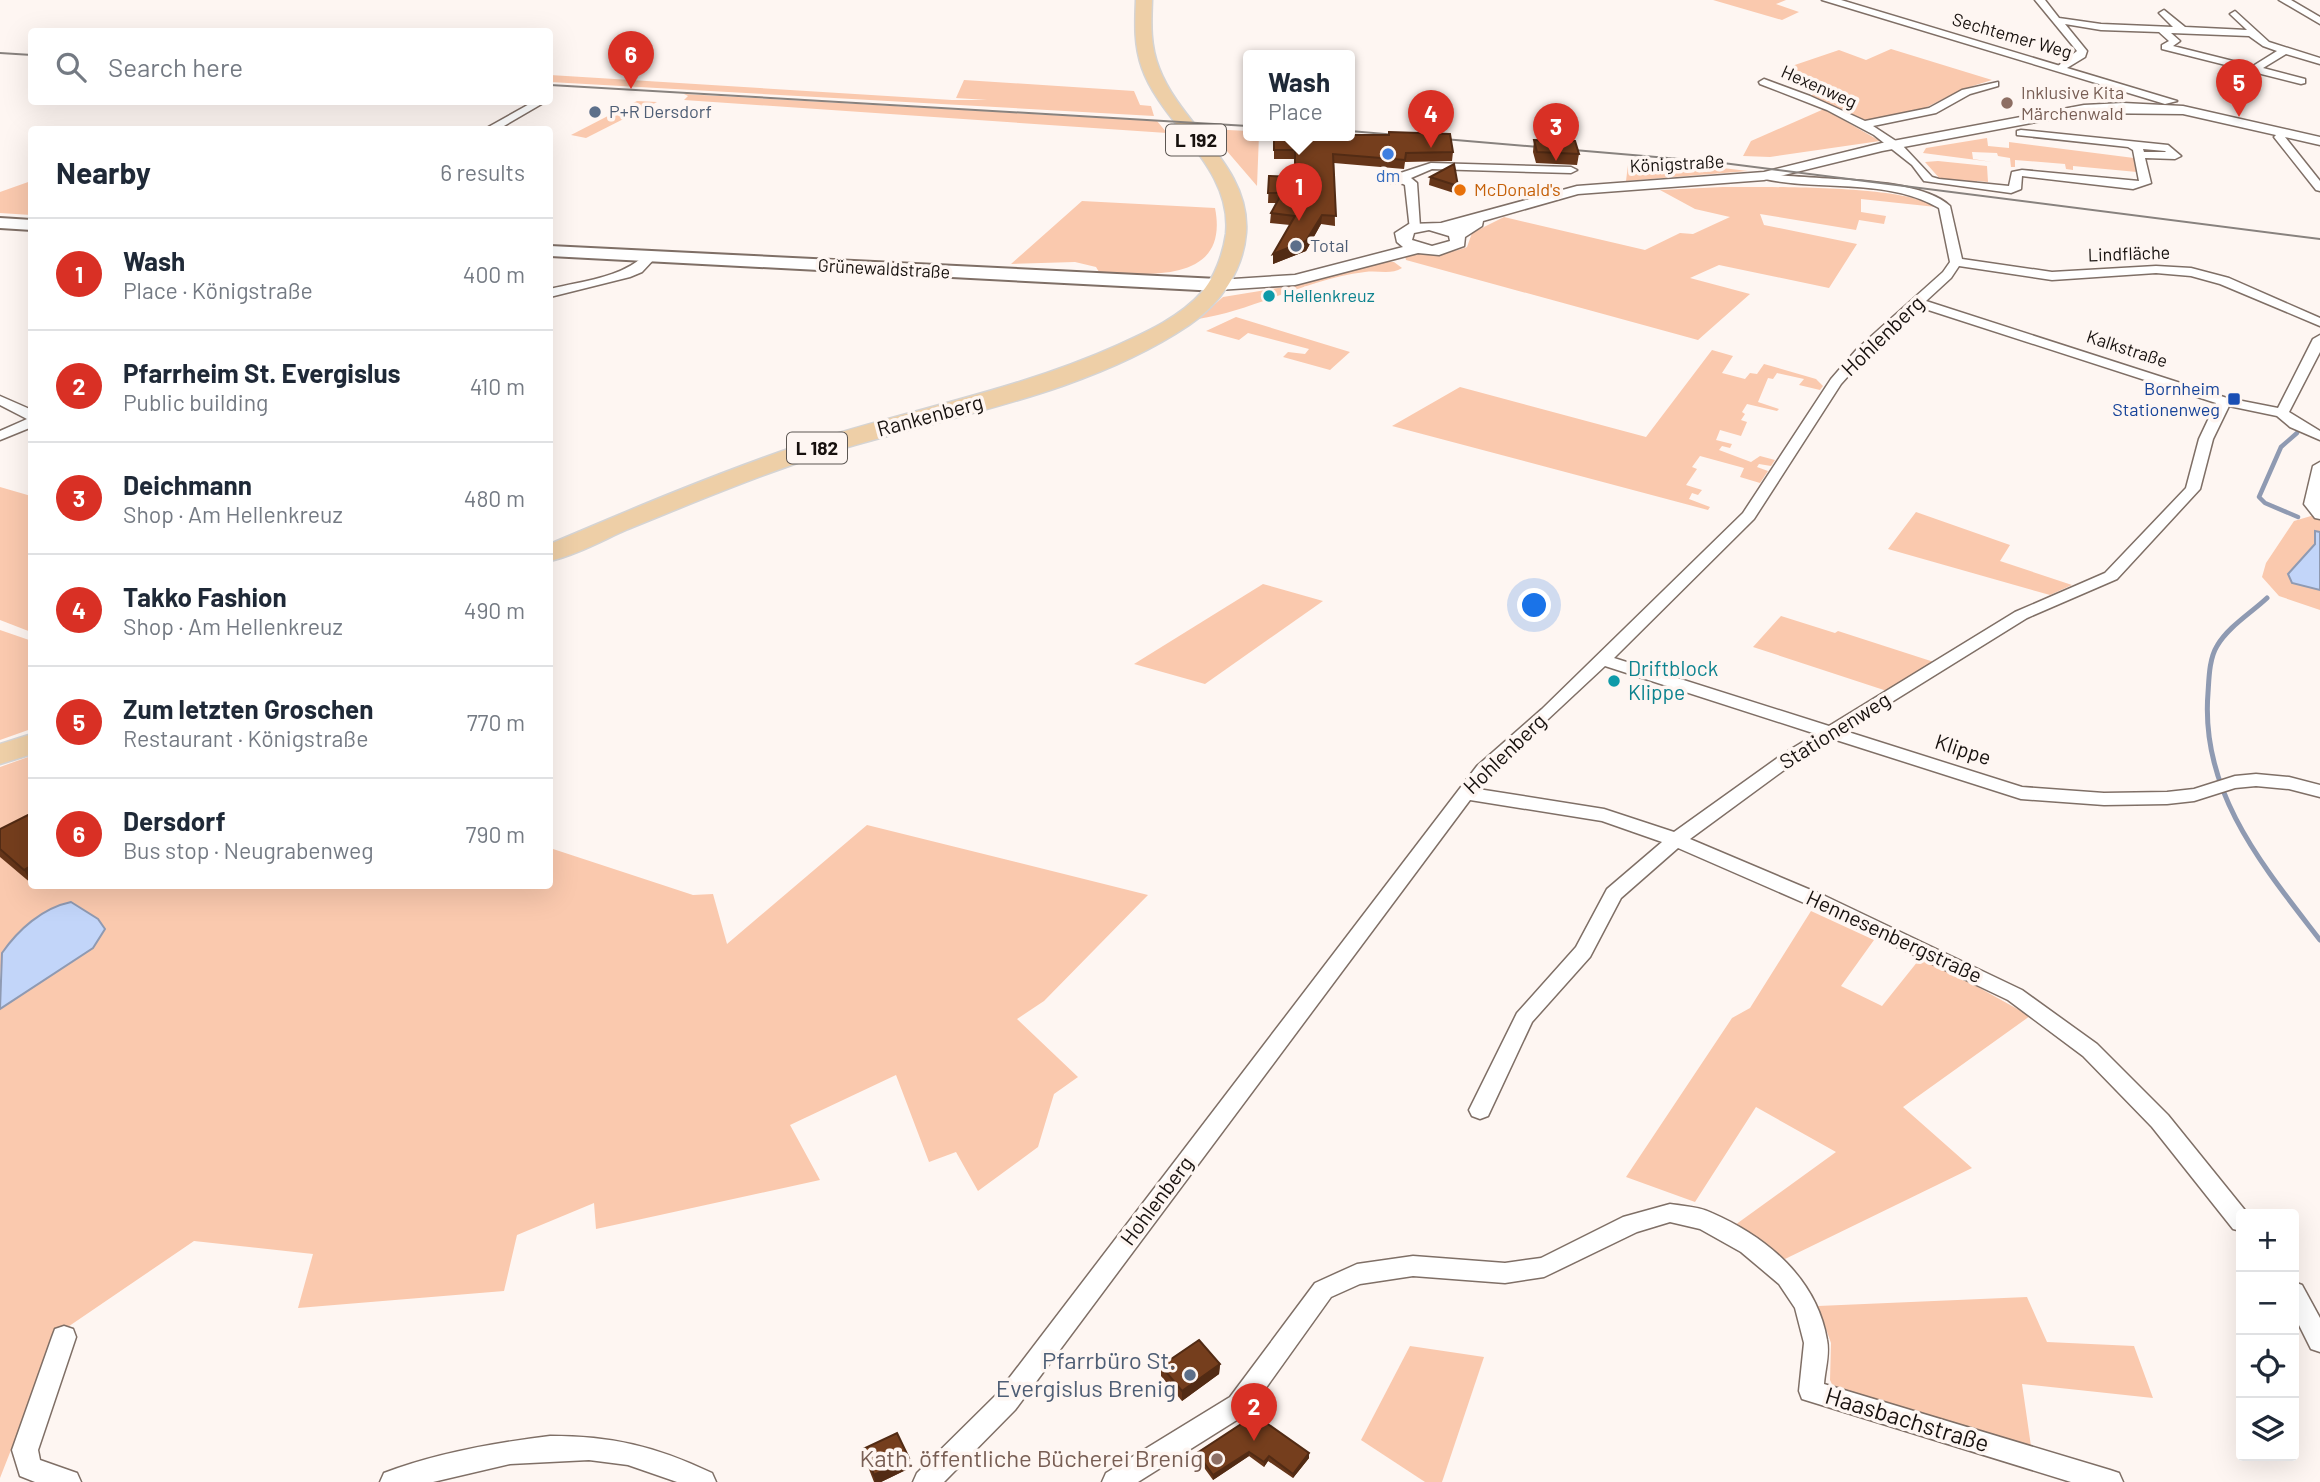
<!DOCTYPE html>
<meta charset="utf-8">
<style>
:root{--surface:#fff;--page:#f2f2f3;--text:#1f2937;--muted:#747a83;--line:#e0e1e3;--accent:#d93025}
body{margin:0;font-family:Barlow,sans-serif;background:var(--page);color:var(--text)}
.controls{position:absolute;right:21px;bottom:21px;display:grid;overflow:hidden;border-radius:7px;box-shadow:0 7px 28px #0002}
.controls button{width:63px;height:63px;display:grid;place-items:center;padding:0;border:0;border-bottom:2px solid var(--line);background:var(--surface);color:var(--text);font:35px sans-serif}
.you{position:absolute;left:1535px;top:606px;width:24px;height:24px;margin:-18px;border:5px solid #fff;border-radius:50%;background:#1a73e8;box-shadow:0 0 0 10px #1a73e833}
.badge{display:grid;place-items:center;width:46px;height:46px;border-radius:50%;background:var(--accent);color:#fff;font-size:23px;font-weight:700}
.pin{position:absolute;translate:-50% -58px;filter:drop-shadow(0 2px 4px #0008)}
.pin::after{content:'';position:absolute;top:37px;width:24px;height:21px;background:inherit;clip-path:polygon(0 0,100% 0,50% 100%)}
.popup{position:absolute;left:1243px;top:50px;width:112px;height:91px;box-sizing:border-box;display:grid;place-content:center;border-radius:7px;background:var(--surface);filter:drop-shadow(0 2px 5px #0005);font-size:23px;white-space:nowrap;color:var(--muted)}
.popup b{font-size:26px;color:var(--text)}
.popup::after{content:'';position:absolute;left:50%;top:100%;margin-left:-14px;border:14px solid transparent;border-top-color:var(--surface)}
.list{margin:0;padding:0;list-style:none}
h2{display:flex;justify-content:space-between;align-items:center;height:91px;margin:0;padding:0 28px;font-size:30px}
h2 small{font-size:23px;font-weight:400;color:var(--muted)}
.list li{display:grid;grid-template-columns:46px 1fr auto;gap:21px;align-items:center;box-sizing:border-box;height:112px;padding:0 28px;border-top:2px solid var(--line)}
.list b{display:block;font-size:26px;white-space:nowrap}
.list p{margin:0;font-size:23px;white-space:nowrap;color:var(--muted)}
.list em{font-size:23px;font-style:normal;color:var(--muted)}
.icon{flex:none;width:38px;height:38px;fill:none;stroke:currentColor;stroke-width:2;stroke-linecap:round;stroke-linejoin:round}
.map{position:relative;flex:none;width:2320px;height:1482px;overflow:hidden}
.search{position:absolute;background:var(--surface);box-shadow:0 7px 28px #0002;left:28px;top:28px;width:525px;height:77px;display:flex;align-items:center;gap:18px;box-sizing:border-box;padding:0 24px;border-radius:7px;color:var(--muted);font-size:26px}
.panel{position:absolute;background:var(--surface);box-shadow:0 7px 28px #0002;left:28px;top:126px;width:525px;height:763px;border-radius:7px}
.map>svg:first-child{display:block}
.green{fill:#fac9ae}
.water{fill:#c2d5f9;stroke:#8f9ab2;stroke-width:2}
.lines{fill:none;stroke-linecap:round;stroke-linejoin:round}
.stream-far1{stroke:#8f9ab2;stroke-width:4.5}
.stream{stroke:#8f9ab2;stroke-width:5}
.minor-casing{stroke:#7f6f66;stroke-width:3}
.tertiary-casing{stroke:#7f6f66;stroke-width:3}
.secondary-casing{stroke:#7f6f66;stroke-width:4}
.primary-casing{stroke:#d5d4d4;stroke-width:3}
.minor{fill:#fff;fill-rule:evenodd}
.tertiary{fill:#fff;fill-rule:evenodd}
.secondary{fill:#fff;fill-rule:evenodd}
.primary{fill:#eecfa7;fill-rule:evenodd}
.tram{stroke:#88827e;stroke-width:2}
.wall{fill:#653519}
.shaded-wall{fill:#522b14}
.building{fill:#753e1d;stroke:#522b14;stroke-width:2}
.education-dot{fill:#8d6e63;stroke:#fef6f2;stroke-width:2.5}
.service-dot{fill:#5c6f8a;stroke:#fef6f2;stroke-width:2.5}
.shop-dot{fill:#3f7fe0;stroke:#fef6f2;stroke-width:2.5}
.food-dot{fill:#e8710a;stroke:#fef6f2;stroke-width:2.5}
.culture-dot{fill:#0f9aa8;stroke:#fef6f2;stroke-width:2.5}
.transit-dot{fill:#1a4fb4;stroke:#fef6f2;stroke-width:2.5}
.labels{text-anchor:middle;stroke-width:7;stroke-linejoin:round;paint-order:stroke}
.far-street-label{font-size:18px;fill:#17110e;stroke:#fef6f2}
.far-education-label{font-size:18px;fill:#785e54;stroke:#fef6f2;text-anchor:start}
.far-service-label{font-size:18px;fill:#4e5e75;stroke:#fef6f2;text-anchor:start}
.far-shop-label{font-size:18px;fill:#366cbe;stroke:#fef6f2}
.far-food-label{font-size:18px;fill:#c56008;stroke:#fef6f2;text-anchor:start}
.far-culture-label{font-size:18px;fill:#0d838f;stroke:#fef6f2;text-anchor:start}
.far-transit-label{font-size:18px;fill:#164399;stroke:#fef6f2;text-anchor:end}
.shield{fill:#fef6f2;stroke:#5c5652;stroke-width:2}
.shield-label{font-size:19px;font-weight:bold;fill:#17110e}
.street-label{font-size:21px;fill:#17110e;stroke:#fef6f2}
.culture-label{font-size:21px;fill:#0d838f;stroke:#fef6f2;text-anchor:start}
.near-service-label{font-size:24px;fill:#4e5e75;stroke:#fef6f2;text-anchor:end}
.near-street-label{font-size:24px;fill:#17110e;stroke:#fef6f2}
.near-education-label{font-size:24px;fill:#785e54;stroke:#fef6f2;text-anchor:end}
</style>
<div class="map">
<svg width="2320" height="1482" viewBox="0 0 2320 1482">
<rect width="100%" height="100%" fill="#fef6f2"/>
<g class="green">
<polygon points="1713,0 1786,0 1776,4 1799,12 1782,20"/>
<polygon points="1891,49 1992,80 1963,89 1921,110 1860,122 1808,96 1831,90 1780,70 1839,50 1866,60"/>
<polygon points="550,75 952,100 987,100 956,98 964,80 1134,91 1140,105 1151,106 1154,116 550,82"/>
<polygon points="684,94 1157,121 1167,133 684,100 688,96"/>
<polygon points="637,101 657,102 586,138 571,135"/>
<polygon points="1824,109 1880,141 1770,157 1743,156 1751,141"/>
<polygon points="1208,129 1248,131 1248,135 1259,135 1257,186"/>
<polygon points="1987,138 1988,146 2009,148 2009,142 2134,158 2137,172 2073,166 2073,170 2066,169 2065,164 2015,160 2015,167 2011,167 2010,158 1998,156 1997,153 1972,152 1973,159 1992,162 1923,153 1926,148"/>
<polygon points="1629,157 1748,171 1626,181"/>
<polygon points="1938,161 1987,166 1988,182 1977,181 1977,185 1941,180 1925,162"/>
<polygon points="31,181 31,215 0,213 0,192"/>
<path d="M1723,187C1767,187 1904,185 1936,207L1861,199V212L1886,216L1884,224L1859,220L1856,230L1760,214L1764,225L1857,244L1829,288L1719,265L1690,278L1750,294L1698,340L1406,260L1405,256C1425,250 1445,256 1467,247L1472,233L1504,217L1645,250L1680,233L1693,234L1730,217L1695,209L1660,190Z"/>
<path d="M1082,201L1215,208C1230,284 1148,275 1099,272L1096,267L1075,262L1011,264Z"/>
<path d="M1383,261L1394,262L1402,268C1391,275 1378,270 1365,272C1307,279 1255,310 1198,319L1223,297L1303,284Z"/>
<polygon points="1236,317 1350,352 1330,370 1283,357 1288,352 1305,354 1309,349 1248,333 1239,340 1206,331"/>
<polygon points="1712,350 1733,356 1722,373 1745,379 1750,373 1757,374 1764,364 1816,379 1823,386 1820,390 1799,385 1804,379 1777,373 1773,379 1768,378 1758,402 1779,409 1777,411 1747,404 1742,412 1745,414 1741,420 1747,422 1741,436 1720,430 1716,440 1732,444 1730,448 1722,446 1719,450 1751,462 1760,456 1775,460 1771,466 1759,464 1757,467 1768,471 1760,483 1740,477 1744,468 1700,456 1692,467 1697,469 1686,485 1702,490 1698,495 1692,493 1689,499 1710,507 1708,510 1392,426 1460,387 1646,437"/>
<polygon points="0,487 31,496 31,632 0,620"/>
<polygon points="1916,512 2010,545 2000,561 2072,585 2050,595 1888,549"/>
<polygon points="2311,516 2320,519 2320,532 2315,532 2315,543 2288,574 2292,583 2320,590 2320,610 2279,596 2262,577 2266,563 2294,521"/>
<polygon points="1263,584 1323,601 1205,684 1134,664"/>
<polygon points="1781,616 1835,633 1838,631 1937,663 1890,692 1753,647"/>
<polygon points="0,630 32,641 31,729 0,740"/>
<polygon points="31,756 32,886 550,886 550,848 693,895 713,894 727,944 867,825 1148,895 1044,1001 1017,1019 1078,1077 1054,1094 1038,1147 978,1191 956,1152 929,1162 896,1075 790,1125 820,1180 596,1229 594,1203 517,1235 504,1291 298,1308 313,1254 194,1241 56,1335 0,1478 0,1009 93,948 2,953 0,978 0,767"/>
<polygon points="1811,911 1874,940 1841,986 1882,1006 1922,956 2030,1016 1903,1107 1972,1168 1785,1259 1735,1225 1836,1152 1756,1107 1695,1202 1626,1177 1732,1018 1750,1008"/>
<polygon points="2027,1297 2047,1342 2134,1346 2153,1398 2022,1384 2032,1453 1835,1391 1830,1380 1831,1343 1818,1306"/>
<polygon points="1410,1346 1484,1357 1442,1482 1425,1482 1361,1440"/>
</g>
<g class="water">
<polygon points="2315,531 2320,532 2320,590 2292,583 2288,574 2315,544"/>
<path d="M71,902L98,919L105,929L93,948L0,1009L2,953C18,930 42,908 71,902Z"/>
</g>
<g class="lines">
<polyline class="stream-far1" points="2297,433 2281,447 2259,497 2265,503 2298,517"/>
<path class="stream" d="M2267,598C2251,613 2228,627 2217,646C2209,659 2209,679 2208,693C2200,792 2263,866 2320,940"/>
<g class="minor-casing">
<g id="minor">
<path d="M2035,0H2045L2059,18L2101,24L2173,27L2159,13L2164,10L2185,27L2247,30L2230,14L2235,11L2269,42L2320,58V64L2286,54L2263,68L2305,79V83L2301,84L2162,49V45L2169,41L2159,32L2101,30L2065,24L2087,51L2085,57L2062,71L2058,70V66L2077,51ZM2171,33L2249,36L2263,46L2277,51L2253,66L2173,46L2180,41Z"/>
<polygon points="2279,0 2291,0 2320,17 2320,24"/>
<path d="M1764,79L1810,96L1865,121L1929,108L1962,90L1998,82V86L1970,94L1936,113L1873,126L1902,145L1932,177L1939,179L2009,186L2012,172L2022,170L2139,181L2133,150L2128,147L2017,135V131L2021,130L2168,145L2181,156L2175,159L2145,158L2151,183L2133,189L2022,176L2021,189L2011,193L1924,181L1912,165L1874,135L1827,110L1760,84L1759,82ZM2143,149L2165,151L2166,152H2144Z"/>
<polygon points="533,102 545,102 497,130 483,130"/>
<polygon points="2281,130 2285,131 2285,137 2320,181 2320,191 2316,190 2274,137"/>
<path d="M1431,163L1571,167L1577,170L1571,173L1432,169L1411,178L1417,183L1420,227L1410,230L1405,185C1397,180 1386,187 1379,180Z"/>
<path d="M1764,173C1810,181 1918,175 1950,206L1962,259L2052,272L2156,266L2191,268L2229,278L2320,318V326L2220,284L2191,276L2156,273L2052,280L1959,266L1951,278L1926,301L2227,398L2278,408L2313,339L2320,335V352L2289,412L2320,431V440L2290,427L2277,416L2229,406L2213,439L2200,489L2117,579L2027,618L1845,731L2022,787L2104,793L2167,792L2194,789L2235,776L2256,774L2289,777L2320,785V797L2289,789L2256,786L2235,788L2194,801L2167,804L2104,805L2021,799L1833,739L1795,762L1690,839L1825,896L2022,990L2097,1044L2168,1115L2248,1214H2241V1231L2233,1229L2152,1127L2083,1056L2008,1000L1811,906L1678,848L1621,898L1590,957L1532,1022L1488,1116L1480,1119L1472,1116L1469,1110L1517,1013L1576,947L1607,889L1662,842L1602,821L1470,800L1015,1410L944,1482H913L917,1473L997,1394L1477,766L1542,709L1743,513L1831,379L1857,349L1943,272L1950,262L1939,208C1886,177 1818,192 1760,178L1758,176ZM1919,307L2216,403L2199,439L2186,488L2105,573L2015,612L1829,726L1614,658L1754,519L1841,384L1867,355ZM1605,666L1816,734L1783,754L1674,832L1604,809L1478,789L1489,774Z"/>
<path d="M646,254L656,257L642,272L630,277L550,297V289C582,281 622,278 646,254Z"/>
<polygon points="0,396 32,410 32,427 0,440 0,431 27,419 0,405"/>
<polygon points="2320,462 2320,519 2315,518 2304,504 2313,466"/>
<path d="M1670,1204C1684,1206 1700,1207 1712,1213C1767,1237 1817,1279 1827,1340C1830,1354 1825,1370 1824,1384L2110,1470L2119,1473L2123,1482H2071L1802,1399L1799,1391L1804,1343L1795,1308L1779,1284L1741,1252L1700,1229L1670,1222L1637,1232L1544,1277L1505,1283L1413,1276L1360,1284L1331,1297L1248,1413L1138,1482H1102L1106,1473L1230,1397L1315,1283L1357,1264L1413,1256L1505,1263L1541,1258L1623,1217Z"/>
<polygon points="2294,1282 2302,1285 2320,1318 2320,1352 2311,1349 2294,1315"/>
<polygon points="64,1326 73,1329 76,1337 38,1450 40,1460 77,1473 81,1482 35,1482 20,1476 12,1450 52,1337 55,1329"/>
<path d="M550,1436C612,1436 655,1446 712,1473L716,1482H677L628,1465L589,1460L510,1464L433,1482H380L384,1473C437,1453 493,1443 550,1436Z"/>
</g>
</g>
<g class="tertiary-casing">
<g id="tertiary">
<polygon points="1822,0 1841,0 2177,101 2165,104"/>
<path d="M2123,103L2183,106L2320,137V145L2183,114L2084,113L1882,151L1764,180L1578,194L1483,221L1482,226L1465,237L1464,246L1439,255L1418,253L1295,285L1218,290L1210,285L1218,280L1295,275L1403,247L1397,242L1395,233L1409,224L1441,223L1577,186L1764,172L1882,143L2084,105ZM1429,230L1449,236L1450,241L1432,246L1412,240L1414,233Z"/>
</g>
</g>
<g class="secondary-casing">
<g id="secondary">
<polygon points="0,218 32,220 32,230 0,228"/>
<polygon points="550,246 1218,279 1227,285 1218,291 550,256"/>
</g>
</g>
<g class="primary-casing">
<g id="primary">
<path d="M1136,0H1152C1151,24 1150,45 1159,68C1181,126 1251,166 1246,233C1243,271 1220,304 1189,325C1073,403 916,420 786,467C732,486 680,508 628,529C603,540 576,555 550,561V544C632,509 715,474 800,445C906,410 1016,391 1118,345C1147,332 1180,317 1202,292C1215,277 1223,254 1226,234C1233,167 1162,125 1142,68C1134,45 1135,24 1136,0Z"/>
<polygon points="32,734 32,754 0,764 0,744"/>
</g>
</g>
<use href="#minor" class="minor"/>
<use href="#tertiary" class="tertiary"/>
<use href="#secondary" class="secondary"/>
<use href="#primary" class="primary"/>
<g class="tram">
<polyline points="0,53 32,55"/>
<polyline points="550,85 1248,126"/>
<polyline points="1350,131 1715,162 2320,239"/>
</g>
</g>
<g class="wall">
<polygon points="1389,132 1453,152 1452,161 1405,162 1404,169 1334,163 1335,226 1321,224 1306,251 1273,264 1273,254 1290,225 1270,223 1271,213 1277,203 1268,203 1269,176 1294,177 1294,159 1274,159 1274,135 1389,135"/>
<polygon points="1534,140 1579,154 1577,165 1536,163 1533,152"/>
<polygon points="1430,177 1458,186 1457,194 1429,185"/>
<polygon points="32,816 32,884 0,857 0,829"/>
<polygon points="1220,1364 1219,1374 1182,1401 1161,1376 1161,1366"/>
<polygon points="1255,1415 1309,1458 1293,1478 1268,1461 1264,1467 1249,1456 1213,1480 1197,1458 1197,1453"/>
<polygon points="863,1449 909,1458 910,1468 881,1482 874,1482 865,1459"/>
</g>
<g class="shaded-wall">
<polygon points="1322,215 1321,224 1306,251 1273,264 1273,254"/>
<polygon points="32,865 32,884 24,870"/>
<polygon points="1220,1364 1219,1374 1182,1401 1182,1391"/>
<polygon points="1249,1452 1249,1456 1213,1480 1213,1475"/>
<polygon points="1309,1453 1309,1458 1293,1478 1293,1474"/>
<polygon points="1269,1456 1268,1461 1264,1467 1264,1462"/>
<polygon points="909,1458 910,1468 881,1482 875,1482 874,1475"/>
</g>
<g class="building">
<polygon points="1389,132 1450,134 1453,152 1406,153 1405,160 1333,154 1336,216 1322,215 1306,241 1273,254 1295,216 1271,213 1282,193 1268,193 1269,176 1295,177 1295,150 1274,150 1274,135 1389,135"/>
<polygon points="1534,140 1575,141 1579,154 1537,152"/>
<polygon points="1454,164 1458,186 1430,177"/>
<polygon points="30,814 32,816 32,865 24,870 0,849 0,829"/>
<polygon points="1199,1340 1220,1364 1182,1391 1161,1366"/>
<polygon points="1255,1415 1309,1453 1293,1474 1269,1456 1264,1462 1249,1452 1213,1475 1197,1453"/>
<polygon points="897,1433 909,1458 874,1475 863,1449"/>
</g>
<g class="education-dot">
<circle cx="2007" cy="103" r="7"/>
<circle cx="1217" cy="1459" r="7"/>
</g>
<g class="service-dot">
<circle cx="595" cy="112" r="7"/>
<circle cx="1296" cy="246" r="7"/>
<circle cx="1190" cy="1375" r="7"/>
</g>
<circle class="shop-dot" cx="1388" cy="154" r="7"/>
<circle class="food-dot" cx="1460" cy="190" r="7"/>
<g class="culture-dot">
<circle cx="1269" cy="296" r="7"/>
<circle cx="1614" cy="681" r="7"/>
</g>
<rect class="transit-dot" x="2227" y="392" width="14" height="14" rx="3.5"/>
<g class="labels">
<g class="far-street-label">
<text transform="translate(2012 36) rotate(16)" y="6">Sechtemer Weg</text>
<text transform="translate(1819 87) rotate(24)" y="6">Hexenweg</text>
<text transform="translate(1677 164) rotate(-3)" y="6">Königstraße</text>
<text transform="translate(2129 254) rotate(-2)" y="6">Lindfläche</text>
<text transform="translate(884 269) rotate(3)" y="6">Grünewaldstraße</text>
<text transform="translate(2127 349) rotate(18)" y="6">Kalkstraße</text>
</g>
<g class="far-education-label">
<text x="2021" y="99">Inklusive Kita<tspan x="2021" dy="21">Märchenwald</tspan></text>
</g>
<g class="far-service-label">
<text x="609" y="118">P+R Dersdorf</text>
<text x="1310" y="252">Total</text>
</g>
<g class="far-shop-label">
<text x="1388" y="182">dm</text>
</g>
<g class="far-food-label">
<text x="1474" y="196">McDonald's</text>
</g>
<g class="far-culture-label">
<text x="1283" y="302">Hellenkreuz</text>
</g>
<g class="far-transit-label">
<text x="2220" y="395">Bornheim<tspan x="2220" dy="21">Stationenweg</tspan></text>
</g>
<g class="shield">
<rect x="1166" y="124.5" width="60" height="31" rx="5"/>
<rect x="787" y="432.5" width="60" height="31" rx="5"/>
</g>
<g class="shield-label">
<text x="1196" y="147">L 192</text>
<text x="817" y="455">L 182</text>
</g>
<g class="street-label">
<text transform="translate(1883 336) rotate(-44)" y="7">Hohlenberg</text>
<text transform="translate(930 416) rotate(-15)" y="7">Rankenberg</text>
<text transform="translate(1835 731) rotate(-32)" y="7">Stationenweg</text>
<text transform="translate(1963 750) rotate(18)" y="7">Klippe</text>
<text transform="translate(1505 754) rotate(-44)" y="7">Hohlenberg</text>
<text transform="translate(1894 937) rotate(25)" y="7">Hennesenbergstraße</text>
<text transform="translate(1157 1201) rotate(-53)" y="7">Hohlenberg</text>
</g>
<g class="culture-label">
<text x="1628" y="676">Driftblock<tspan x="1628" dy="24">Klippe</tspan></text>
</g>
<g class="near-service-label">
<text x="1176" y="1369">Pfarrbüro St.<tspan x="1176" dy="28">Evergislus Brenig</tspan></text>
</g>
<g class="near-street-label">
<text transform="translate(1907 1420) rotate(17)" y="8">Haasbachstraße</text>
</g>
<g class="near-education-label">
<text x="1203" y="1467">Kath. öffentliche Bücherei Brenig</text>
</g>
</g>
</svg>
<div class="controls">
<button>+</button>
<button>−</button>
<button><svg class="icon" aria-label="locate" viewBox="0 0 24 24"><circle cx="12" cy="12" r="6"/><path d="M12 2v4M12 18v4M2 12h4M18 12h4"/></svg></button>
<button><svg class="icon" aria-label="layers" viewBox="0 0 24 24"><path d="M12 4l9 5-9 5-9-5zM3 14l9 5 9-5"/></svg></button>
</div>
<div class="you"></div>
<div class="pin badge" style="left:1299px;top:221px">1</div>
<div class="popup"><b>Wash</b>Place</div>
<div class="pin badge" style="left:1254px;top:1441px">2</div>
<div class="pin badge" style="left:1556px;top:161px">3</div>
<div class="pin badge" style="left:1431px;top:148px">4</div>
<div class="pin badge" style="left:2239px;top:117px">5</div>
<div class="pin badge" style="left:631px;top:89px">6</div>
<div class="search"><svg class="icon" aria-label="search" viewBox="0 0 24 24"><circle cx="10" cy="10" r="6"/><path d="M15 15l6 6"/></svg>Search here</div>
<section class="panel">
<h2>Nearby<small>6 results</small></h2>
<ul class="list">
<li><span class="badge">1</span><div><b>Wash</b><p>Place · Königstraße</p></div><em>400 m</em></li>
<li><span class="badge">2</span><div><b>Pfarrheim St. Evergislus</b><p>Public building</p></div><em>410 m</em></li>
<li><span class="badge">3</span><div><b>Deichmann</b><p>Shop · Am Hellenkreuz</p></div><em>480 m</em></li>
<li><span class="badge">4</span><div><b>Takko Fashion</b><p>Shop · Am Hellenkreuz</p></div><em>490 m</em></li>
<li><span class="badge">5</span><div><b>Zum letzten Groschen</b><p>Restaurant · Königstraße</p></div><em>770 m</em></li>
<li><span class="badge">6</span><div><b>Dersdorf</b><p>Bus stop · Neugrabenweg</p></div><em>790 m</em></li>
</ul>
</section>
</div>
